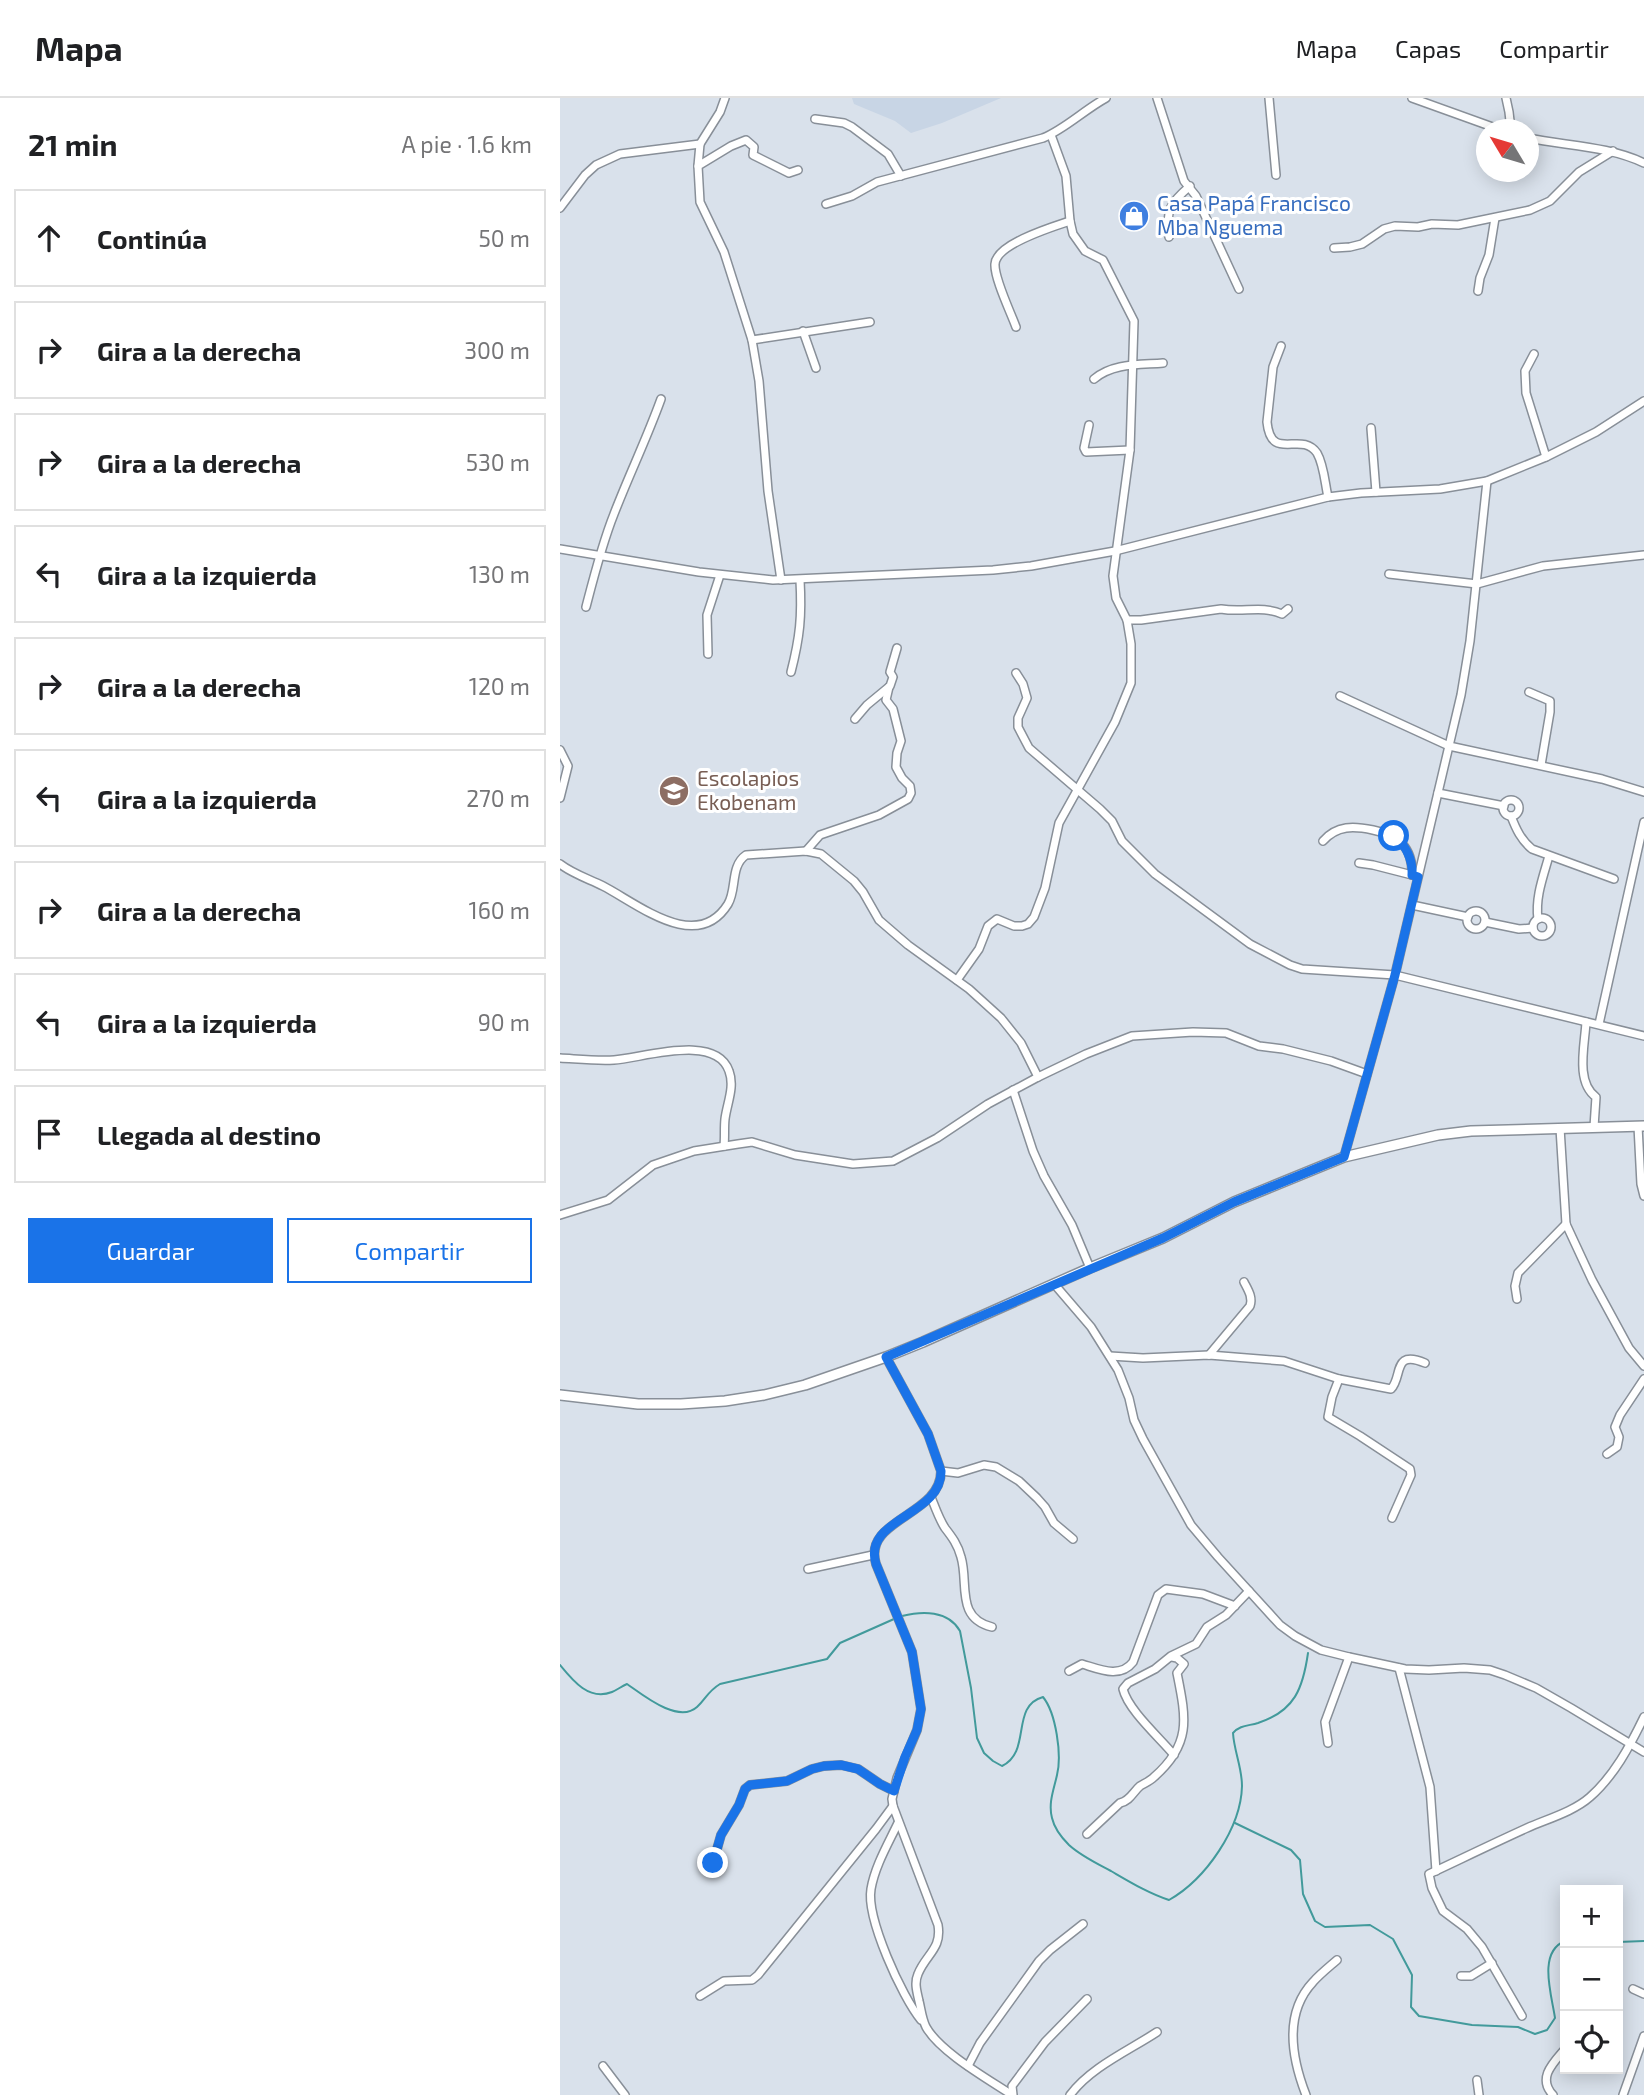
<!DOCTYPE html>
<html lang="es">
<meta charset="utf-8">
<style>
:root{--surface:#fff;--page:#f6f6f6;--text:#202124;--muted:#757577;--line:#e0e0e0;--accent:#1a73e8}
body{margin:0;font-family:"Exo 2",sans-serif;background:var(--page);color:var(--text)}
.controls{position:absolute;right:21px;bottom:21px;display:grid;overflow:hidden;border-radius:0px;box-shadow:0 4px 18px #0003}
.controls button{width:63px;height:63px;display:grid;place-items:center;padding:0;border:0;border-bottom:2px solid var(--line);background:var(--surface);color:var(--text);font:35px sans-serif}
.compass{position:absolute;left:916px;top:21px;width:63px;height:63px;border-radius:50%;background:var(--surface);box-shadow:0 4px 18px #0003;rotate:308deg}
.stop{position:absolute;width:21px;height:21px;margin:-16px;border:5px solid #1a73e8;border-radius:50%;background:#fff}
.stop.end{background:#1a73e8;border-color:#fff;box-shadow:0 2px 7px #0008}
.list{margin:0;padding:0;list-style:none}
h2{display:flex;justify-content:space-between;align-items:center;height:91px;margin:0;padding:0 28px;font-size:30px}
h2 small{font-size:23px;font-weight:400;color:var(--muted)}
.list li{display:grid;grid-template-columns:46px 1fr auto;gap:21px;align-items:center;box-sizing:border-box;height:98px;margin:0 14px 14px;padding:0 14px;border:2px solid var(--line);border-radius:0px}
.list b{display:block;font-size:26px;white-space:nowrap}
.list em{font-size:23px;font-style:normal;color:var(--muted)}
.actions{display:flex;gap:14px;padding:21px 28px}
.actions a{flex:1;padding:16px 0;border:2px solid var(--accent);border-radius:0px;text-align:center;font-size:24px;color:var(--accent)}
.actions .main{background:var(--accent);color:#fff}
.icon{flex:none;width:38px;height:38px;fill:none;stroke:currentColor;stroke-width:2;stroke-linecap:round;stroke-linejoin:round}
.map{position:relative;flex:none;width:1084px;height:1997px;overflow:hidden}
header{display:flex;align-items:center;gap:42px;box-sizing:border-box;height:98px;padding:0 35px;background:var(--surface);border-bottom:2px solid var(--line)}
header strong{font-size:33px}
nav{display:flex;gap:38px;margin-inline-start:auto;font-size:24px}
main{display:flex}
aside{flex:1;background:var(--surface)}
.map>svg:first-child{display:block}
.built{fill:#c8d5e5}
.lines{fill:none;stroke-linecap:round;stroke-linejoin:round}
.stream{stroke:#429a9b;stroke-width:2}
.minor-casing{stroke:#888f98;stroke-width:10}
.major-casing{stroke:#888f98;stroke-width:12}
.minor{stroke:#fff;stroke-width:7}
.major{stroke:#fff;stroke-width:9}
.route{stroke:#1a73e8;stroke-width:9}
.labels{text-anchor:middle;stroke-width:6;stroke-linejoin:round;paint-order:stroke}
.shop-label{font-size:21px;fill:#366cbe;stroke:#fff;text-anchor:start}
.education-label{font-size:21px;fill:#785e54;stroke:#fff;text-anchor:start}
</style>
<header>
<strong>Mapa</strong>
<nav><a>Mapa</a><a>Capas</a><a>Compartir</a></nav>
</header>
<main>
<aside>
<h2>21 min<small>A pie · 1.6 km</small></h2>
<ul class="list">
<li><svg class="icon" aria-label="ahead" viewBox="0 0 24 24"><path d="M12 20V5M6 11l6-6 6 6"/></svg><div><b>Continúa</b></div><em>50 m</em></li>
<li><svg class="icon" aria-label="right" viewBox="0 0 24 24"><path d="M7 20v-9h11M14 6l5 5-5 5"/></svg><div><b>Gira a la derecha</b></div><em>300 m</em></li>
<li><svg class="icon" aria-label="right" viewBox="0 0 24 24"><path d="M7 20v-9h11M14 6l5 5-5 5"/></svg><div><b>Gira a la derecha</b></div><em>530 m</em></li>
<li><svg class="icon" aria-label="left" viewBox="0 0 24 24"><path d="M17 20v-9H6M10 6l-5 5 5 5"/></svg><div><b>Gira a la izquierda</b></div><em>130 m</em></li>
<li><svg class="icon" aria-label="right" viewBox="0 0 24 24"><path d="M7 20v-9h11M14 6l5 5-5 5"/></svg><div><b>Gira a la derecha</b></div><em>120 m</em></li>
<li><svg class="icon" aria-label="left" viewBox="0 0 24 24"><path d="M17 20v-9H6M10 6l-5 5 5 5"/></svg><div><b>Gira a la izquierda</b></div><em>270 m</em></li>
<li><svg class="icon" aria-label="right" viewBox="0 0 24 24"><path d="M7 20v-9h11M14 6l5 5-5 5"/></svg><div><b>Gira a la derecha</b></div><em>160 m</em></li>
<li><svg class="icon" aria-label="left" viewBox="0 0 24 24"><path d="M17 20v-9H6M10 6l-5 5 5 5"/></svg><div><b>Gira a la izquierda</b></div><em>90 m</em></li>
<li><svg class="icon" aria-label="arrive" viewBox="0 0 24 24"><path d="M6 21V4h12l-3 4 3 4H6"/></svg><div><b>Llegada al destino</b></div></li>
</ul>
<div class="actions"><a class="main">Guardar</a><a>Compartir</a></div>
</aside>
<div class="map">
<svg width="1084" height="1997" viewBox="0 0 1084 1997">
<rect width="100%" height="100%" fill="#d9e1eb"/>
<polygon class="built" points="292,0 441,0 382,25 351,35 335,23 294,6"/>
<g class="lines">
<g class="stream">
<path d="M342,1518C362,1513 388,1512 400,1533L411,1590L417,1640L424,1655L433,1663L442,1668C472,1654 450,1608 483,1599C496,1615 502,1657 497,1677C494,1691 488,1705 492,1720C494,1729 502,1740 509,1747C521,1758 536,1765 551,1773C570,1784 588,1795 609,1802C646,1781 681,1730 682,1688C682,1669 674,1653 673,1635C680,1627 688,1628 698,1625C735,1613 743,1590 748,1555"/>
<path d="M0,1567C13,1583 29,1603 52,1594C57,1592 62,1588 67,1586C83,1597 118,1626 137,1609C146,1601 147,1594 160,1586L267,1561L280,1545L334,1521"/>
<path d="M675,1725L731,1752L740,1762L743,1796L755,1823L765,1829L810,1827L833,1841L852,1877L851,1909L859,1918L912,1927L958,1929L975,1936L987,1932L995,1920C992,1898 977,1854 1005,1843"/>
<polyline points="1058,1844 1084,1843"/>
</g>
<g class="minor-casing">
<g id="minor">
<polyline points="597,0 624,83 636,98 679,191"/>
<polyline points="709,0 716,77"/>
<polyline points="852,0 941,32"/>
<polyline points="946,0 949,14 951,32"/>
<polyline points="255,21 284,25 292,29 328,56 341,78"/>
<path d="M968,40C1008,48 1048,48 1084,65"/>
<polyline points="138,68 140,46 160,14 165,0"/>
<path d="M266,106L292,98L317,84L483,40C505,31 524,12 546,0"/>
<polyline points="0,110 25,77 36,67 60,56 140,46"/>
<path d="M609,139C606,112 609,106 630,88"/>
<polyline points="774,150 790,149 802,146 824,131 835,128 858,129 872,126 898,127 970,112 990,103 1019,74 1053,53"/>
<polyline points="918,193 920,180 929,157 935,120"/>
<path d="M456,229C451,215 434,180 435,166C436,146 492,129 510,123"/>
<polyline points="243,233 256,270"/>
<polyline points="192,242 310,224"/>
<path d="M721,248L713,269L707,324C711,365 741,332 757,355C764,367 765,386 768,399"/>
<polyline points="974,256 965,273 966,295 986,359"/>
<path d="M534,281C553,265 579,267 603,265"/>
<polyline points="529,327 524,350 526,354 570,352"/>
<polyline points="811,330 816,394"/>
<polyline points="0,451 139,474 213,482 433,472 471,468 555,453 768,399 801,395 880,391 927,383 986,359 1036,334 1084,303"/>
<polyline points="829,476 917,486 983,468 1084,457"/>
<polyline points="221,482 208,393 199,283 192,242 164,154 140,104 138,68 171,48 186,42 194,49 193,57 229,75 238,72"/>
<path d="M26,509C34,478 42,446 54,416C69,377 87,340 101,301"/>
<path d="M567,522H581L661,511C684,515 701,507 722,516L728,511"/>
<polyline points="148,556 147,517 160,477"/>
<path d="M231,574C240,539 242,518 240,482"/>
<polyline points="456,575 463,586 467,600 458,620 458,629 469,650 540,711 552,723 562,743 595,776 690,846 730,867 742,871 835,877 1084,938"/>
<polyline points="969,594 990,603 990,614 981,667"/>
<polyline points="780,598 889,648 1042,681 1084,694"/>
<polyline points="295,621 307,607 330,588 333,579 330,574 337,550"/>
<polyline points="0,652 8,668 0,700"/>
<polyline points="878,695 944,708"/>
<circle cx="951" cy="710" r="8"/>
<path d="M951,718C956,731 961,742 972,751L1054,781"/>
<path d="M763,743C777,727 794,728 813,732C838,737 853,749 852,777"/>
<polyline points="246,753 260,737 319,717 348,701 351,695 350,688 342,680 336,669 337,655 341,643 333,611 326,602 329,589"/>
<polyline points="799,765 813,767 856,778"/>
<path d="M0,766C13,776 29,781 43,788C78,806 137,856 168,806C177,791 170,768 186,757L246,753L261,756L294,783L303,794L319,822L348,847L409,891L441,920L461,945L478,979"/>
<polyline points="852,807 908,819"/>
<circle cx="916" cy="822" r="9"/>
<circle cx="982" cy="829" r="9"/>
<path d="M978,821C975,800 983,779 989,758"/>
<polyline points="925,824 959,831 973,830"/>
<polyline points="397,882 419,851 428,828 437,821 454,828 462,828 468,826 474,819 485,790 499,725 555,624 571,585 571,546 567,522 556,500 553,478 570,352 574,223 543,162 525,153 513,136 510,123 506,78 491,37"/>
<path d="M1026,924C1025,946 1015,984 1036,999L1034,1029"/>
<polyline points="1039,926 1084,724"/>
<path d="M0,960C18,961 36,963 54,962C83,960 156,935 169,973C175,989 167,1005 165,1021C164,1030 165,1039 164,1048"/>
<polyline points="453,992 473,1053 484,1078 512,1127 530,1170"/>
<polyline points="1078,1028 1081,1086 1084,1098"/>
<polyline points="1000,1030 1006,1126 1032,1182 1069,1250 1084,1268"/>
<polyline points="784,1059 835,877 901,597 910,543 927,383"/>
<polyline points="0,1117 48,1102 93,1067 134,1053 178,1046 192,1044 235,1057 293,1066 333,1063 377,1040 428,1006 478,979 526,956 572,938 633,934 666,935 699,948 723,951 771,963 807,976"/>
<polyline points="495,1187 531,1229 558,1272 569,1300 574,1322 583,1341 631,1427 658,1459 720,1527 735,1538 761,1552 789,1559 845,1571 869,1572 904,1570 930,1572 945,1577 976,1590 1011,1610 1084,1654"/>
<polyline points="957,1201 955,1188 958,1175 1006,1126"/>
<path d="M649,1257L690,1208C693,1199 688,1192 684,1184"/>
<path d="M550,1258L583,1260L649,1257L724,1263L779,1281L831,1291C843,1279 832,1251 865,1265"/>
<path d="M326,1259L368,1336L381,1373C381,1418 302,1421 316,1466L352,1554L361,1611L357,1632L337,1680L332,1701L333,1708L378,1827C382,1851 366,1856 358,1876C354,1885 357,1894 359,1903C361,1911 362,1921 366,1929C380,1954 428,1981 452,1997"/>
<polyline points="779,1281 772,1299 768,1319 800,1338 850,1371 851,1377 832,1420"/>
<polyline points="1047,1356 1057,1349 1059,1339 1055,1329 1060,1317 1084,1281"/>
<polyline points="381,1373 398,1375 424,1367 436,1369 459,1383 477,1400 485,1409 494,1425 513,1441"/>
<path d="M371,1399C375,1409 379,1421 385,1430C392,1439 398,1447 401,1459C409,1485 395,1520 432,1529"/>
<polyline points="248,1471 313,1457"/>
<polyline points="839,1570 870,1689 876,1773"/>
<path d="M509,1573L522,1566C539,1571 560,1581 573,1564L598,1497L606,1491L643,1496L675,1508"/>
<polyline points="768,1645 765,1624 789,1559"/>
<path d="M614,1657C600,1640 568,1612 563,1591L568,1585L595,1571L611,1558L636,1546L647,1529L666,1517L689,1493"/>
<path d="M338,1725C328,1746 315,1768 311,1791C306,1820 342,1899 361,1922"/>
<path d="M527,1736L560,1705C570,1703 573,1694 580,1688C585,1685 590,1683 594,1679C632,1646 626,1620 617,1575L624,1566L617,1560L612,1559"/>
<polyline points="153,1765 161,1737 179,1707 185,1691 190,1687 227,1683 252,1671 264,1668 281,1667 298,1671 320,1686 334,1693"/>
<polyline points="901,1878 911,1878 932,1865"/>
<polyline points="1073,1891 1084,1896"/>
<polyline points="140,1898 164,1883 192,1882 198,1877 316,1731 333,1708"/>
<path d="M962,1918L922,1849L907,1831L883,1813L872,1790L869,1776C901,1761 934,1745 967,1730C987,1721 1013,1714 1030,1699C1054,1678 1070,1648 1084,1619"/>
<polyline points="43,1968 65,1997"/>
<polyline points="408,1968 420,1945 479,1863 490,1852 523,1826"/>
<polyline points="917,1982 919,1997"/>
<polyline points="453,1997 452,1988 485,1944 527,1901"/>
<path d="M510,1997C531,1969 568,1953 597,1934"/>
<path d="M746,1997C732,1961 723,1916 753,1884C760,1876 769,1869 777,1862"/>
<path d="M993,1997C977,1980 993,1965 1005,1951"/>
<polyline points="1063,1997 1084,1938"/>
</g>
</g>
<g class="major-casing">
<polyline id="major" points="0,1297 78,1306 121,1306 165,1303 204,1297 245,1287 326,1259 363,1244 530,1170 603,1140 674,1104 784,1059 878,1037 911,1033 1084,1028"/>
</g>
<use href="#minor" class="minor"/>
<use href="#major" class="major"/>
</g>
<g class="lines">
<path class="route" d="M153,1765L161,1737L179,1707L185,1691L190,1687L227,1683L252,1671L264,1668L281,1667L298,1671L320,1686L334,1693L345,1659L357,1632L361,1611L352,1554L316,1466C302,1420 382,1418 381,1373L368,1336L326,1259L603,1140L674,1104L784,1059L835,877L858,779L852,777C853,762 846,747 834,738"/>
</g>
<defs>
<g id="shop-disc" transform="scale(1.575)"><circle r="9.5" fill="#3f7fe0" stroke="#fff"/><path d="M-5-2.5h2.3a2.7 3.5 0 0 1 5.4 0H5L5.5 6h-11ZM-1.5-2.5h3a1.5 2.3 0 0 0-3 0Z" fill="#fff"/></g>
<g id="school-disc" transform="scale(1.575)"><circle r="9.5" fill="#8d6e63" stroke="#fff"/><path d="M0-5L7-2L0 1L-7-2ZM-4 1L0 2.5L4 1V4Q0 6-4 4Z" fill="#fff"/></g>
</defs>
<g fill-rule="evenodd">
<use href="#shop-disc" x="574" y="118"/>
<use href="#school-disc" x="114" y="693"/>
</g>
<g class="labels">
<g class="shop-label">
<text x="597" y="113">Casa Papá Francisco<tspan x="597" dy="24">Mba Nguema</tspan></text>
</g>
<g class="education-label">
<text x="137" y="688">Escolapios<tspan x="137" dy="24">Ekobenam</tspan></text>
</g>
</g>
</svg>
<div class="controls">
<button>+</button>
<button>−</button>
<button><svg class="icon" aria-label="locate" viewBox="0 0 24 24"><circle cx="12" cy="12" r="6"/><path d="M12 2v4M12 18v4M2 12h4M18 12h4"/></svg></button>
</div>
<svg class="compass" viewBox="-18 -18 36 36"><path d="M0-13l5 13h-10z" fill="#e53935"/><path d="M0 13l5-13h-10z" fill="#757577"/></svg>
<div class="stop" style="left:834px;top:738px"></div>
<div class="stop end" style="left:153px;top:1765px"></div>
</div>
</main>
